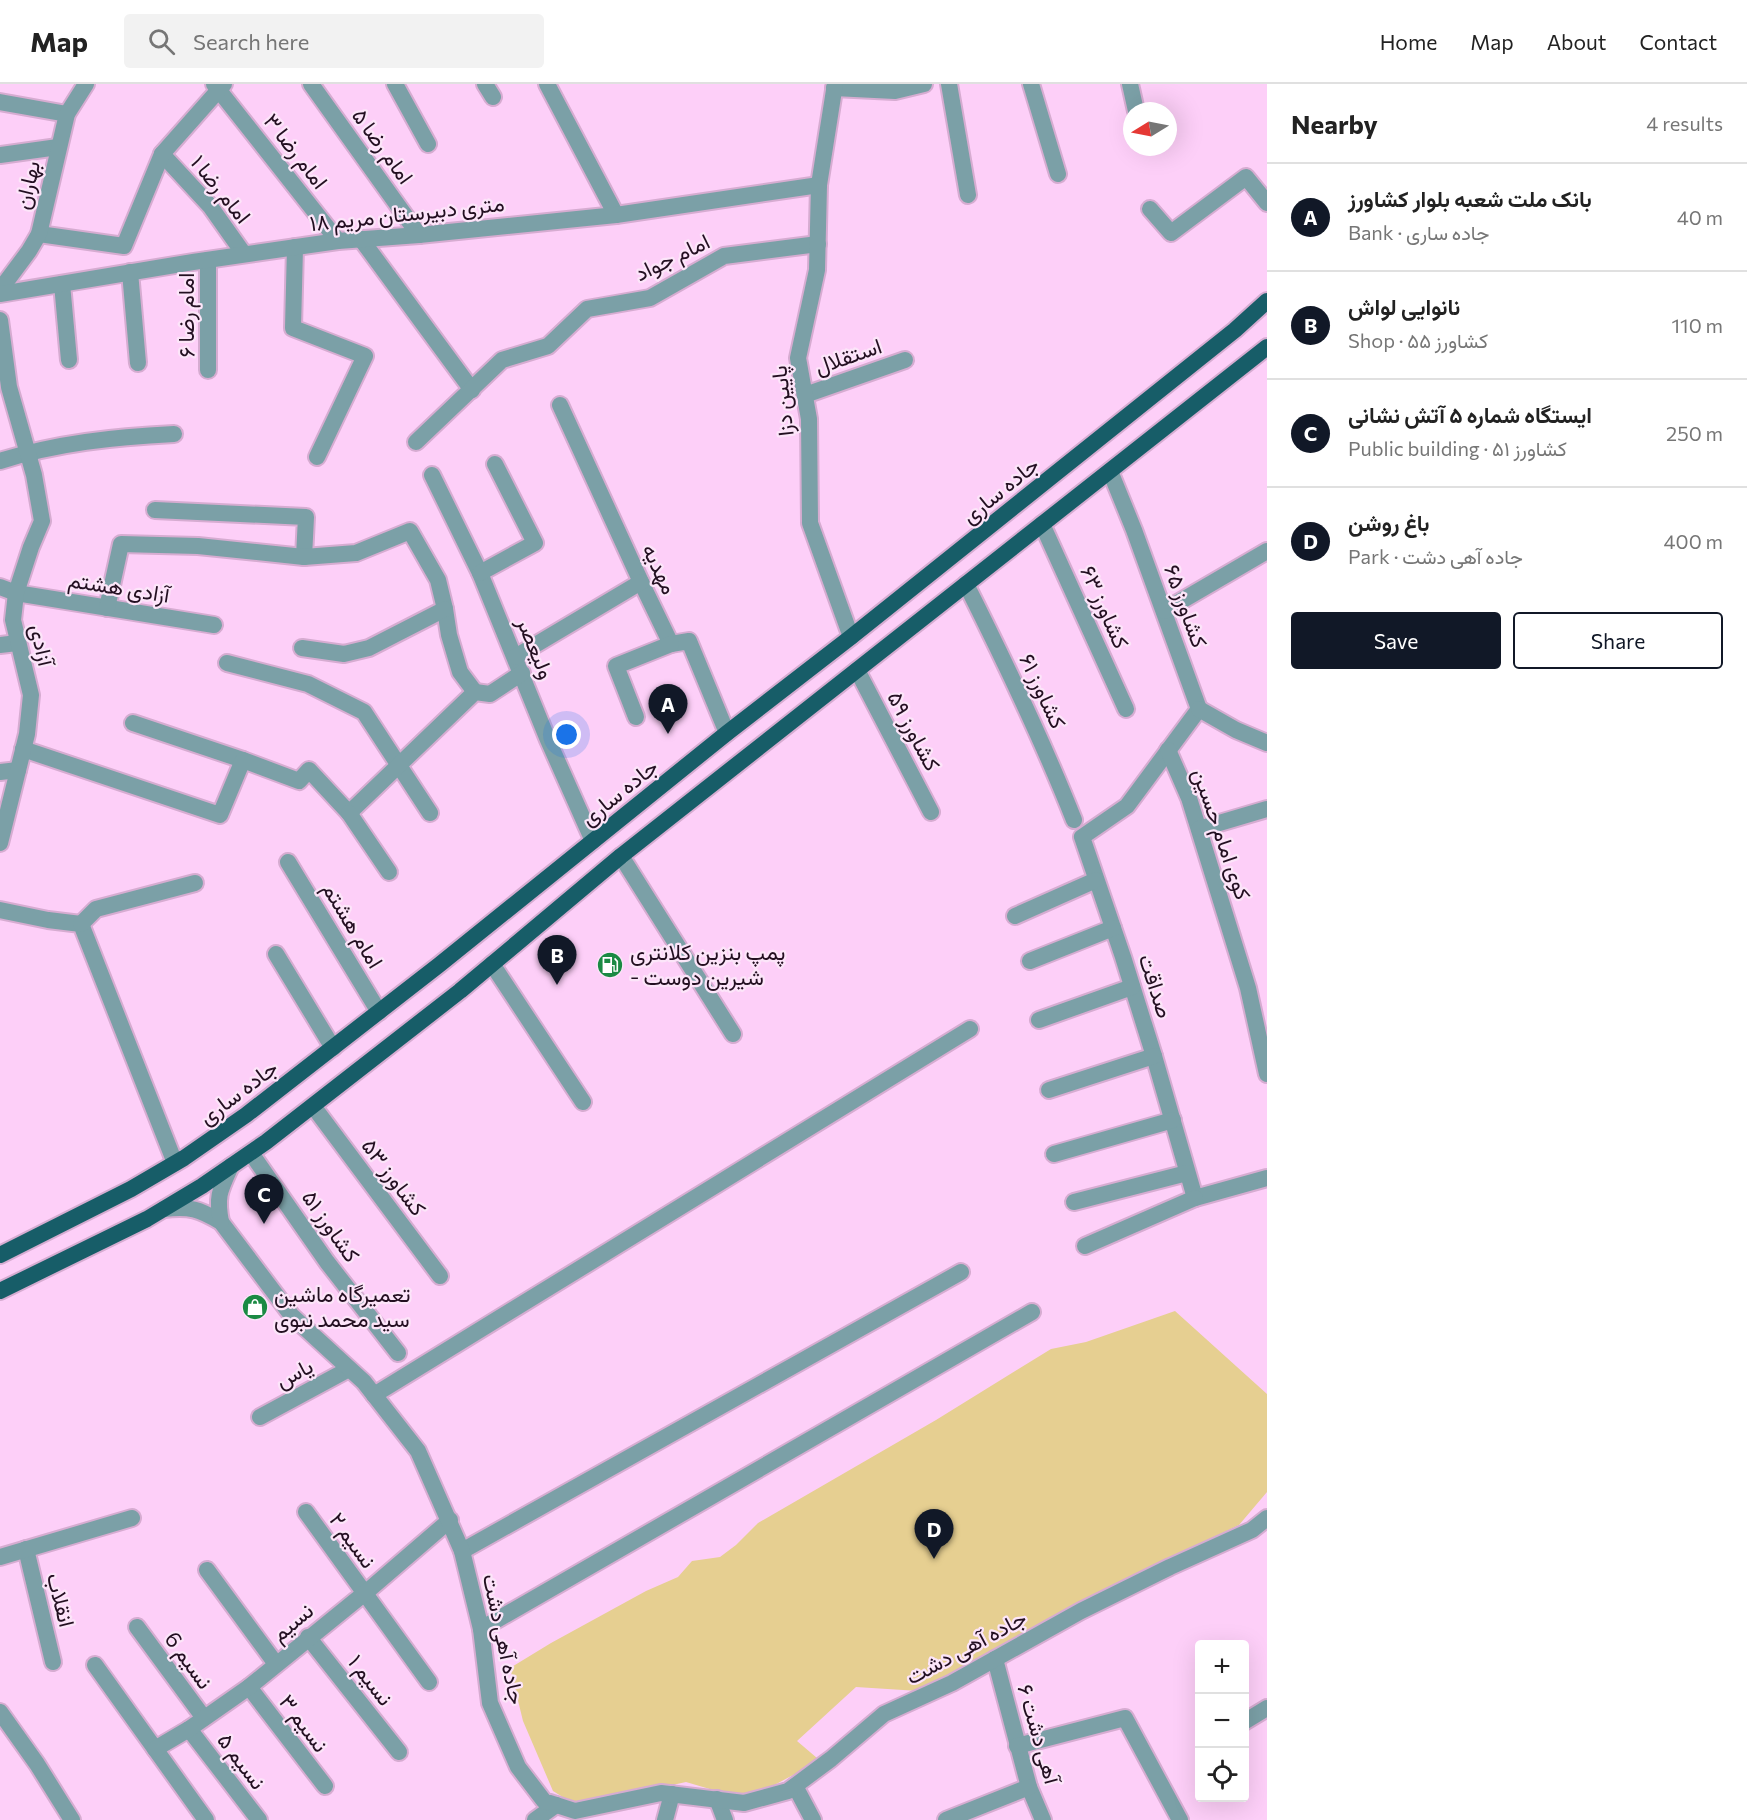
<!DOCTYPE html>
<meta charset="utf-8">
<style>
:root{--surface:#fff;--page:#f2f2f2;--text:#222;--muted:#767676;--line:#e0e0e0;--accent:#111827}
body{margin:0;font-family:Commissioner,Vazirmatn,sans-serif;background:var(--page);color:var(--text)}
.controls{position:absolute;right:18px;bottom:18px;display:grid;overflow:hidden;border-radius:6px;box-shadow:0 6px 24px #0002}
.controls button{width:54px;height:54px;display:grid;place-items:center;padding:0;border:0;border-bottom:2px solid var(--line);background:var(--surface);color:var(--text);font:30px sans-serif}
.compass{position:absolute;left:1123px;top:18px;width:54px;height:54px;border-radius:50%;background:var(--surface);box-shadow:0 6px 24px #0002;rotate:260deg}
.you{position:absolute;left:567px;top:651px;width:21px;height:21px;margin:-15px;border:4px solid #fff;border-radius:50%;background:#1a73e8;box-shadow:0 0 0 9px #1a73e833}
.badge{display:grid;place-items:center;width:39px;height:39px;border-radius:50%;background:var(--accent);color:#fff;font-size:20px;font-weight:700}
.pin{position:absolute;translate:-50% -50px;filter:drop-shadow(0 2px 3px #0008)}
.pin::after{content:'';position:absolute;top:32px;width:21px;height:18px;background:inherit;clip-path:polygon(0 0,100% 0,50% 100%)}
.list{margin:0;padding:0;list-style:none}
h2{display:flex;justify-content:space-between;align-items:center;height:78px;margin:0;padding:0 24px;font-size:26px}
h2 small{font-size:20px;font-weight:400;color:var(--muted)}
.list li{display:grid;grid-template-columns:39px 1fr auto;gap:18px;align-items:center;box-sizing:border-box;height:108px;padding:0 24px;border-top:2px solid var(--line)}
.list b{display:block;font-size:22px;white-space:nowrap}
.list p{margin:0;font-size:20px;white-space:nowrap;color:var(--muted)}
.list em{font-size:20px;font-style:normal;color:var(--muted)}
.actions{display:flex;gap:12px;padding:18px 24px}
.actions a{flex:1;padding:14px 0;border:2px solid var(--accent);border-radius:6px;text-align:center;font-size:21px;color:var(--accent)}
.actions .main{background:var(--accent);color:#fff}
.icon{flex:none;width:33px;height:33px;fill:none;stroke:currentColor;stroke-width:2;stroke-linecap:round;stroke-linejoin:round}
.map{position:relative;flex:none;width:1267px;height:1736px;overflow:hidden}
header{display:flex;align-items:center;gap:36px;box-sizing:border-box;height:84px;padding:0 30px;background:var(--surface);border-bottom:2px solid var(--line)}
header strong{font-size:28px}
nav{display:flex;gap:33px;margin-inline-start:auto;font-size:21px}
.search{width:420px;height:54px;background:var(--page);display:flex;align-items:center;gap:15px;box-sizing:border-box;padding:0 21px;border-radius:6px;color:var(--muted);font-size:22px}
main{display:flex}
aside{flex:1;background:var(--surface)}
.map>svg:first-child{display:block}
.green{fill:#e6cf91}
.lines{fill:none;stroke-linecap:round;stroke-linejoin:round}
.minor-casing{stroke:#d6acd1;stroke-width:20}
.tertiary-casing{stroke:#d6acd1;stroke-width:20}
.trunk-casing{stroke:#d6acd1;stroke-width:20}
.minor{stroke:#7ba0a7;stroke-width:16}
.tertiary{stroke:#7ba0a7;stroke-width:16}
.trunk{stroke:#175d68;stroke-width:16}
.labels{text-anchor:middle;stroke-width:4.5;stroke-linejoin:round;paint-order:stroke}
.street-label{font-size:22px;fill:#230f21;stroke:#fce5f9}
.poi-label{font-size:22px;fill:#230f21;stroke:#fce5f9;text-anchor:start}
</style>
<header>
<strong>Map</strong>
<div class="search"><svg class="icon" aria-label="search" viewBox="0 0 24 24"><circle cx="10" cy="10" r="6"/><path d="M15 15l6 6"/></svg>Search here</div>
<nav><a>Home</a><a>Map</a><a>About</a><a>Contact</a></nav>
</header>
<main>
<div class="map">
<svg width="1267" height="1736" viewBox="0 0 1267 1736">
<rect width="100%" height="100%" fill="#fdcff8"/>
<polygon class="green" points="1175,1227 1267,1310 1267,1408 1239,1441 1077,1519 919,1607 856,1603 797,1657 817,1674 812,1681 763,1707 730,1711 686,1698 577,1722 553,1707 523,1637 510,1584 551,1559 646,1507 678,1493 692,1477 720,1473 736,1461 758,1439 936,1336 1051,1265 1086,1258"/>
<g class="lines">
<g class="minor-casing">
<g id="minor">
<polyline points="214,0 338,157"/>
<polyline points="311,0 419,151"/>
<polyline points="395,0 428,60"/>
<polyline points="485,0 493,13"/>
<polyline points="547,0 616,131"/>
<polyline points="949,0 968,111"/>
<polyline points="1031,0 1058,90"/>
<polyline points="1130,0 1136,27"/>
<polyline points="834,4 895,7 924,0"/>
<polyline points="0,18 67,30"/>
<polyline points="162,70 210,122 244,170"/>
<polyline points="0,71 58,63"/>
<polyline points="1150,125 1171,149 1246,93 1267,119"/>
<polyline points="39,150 124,162 162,70 224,0"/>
<polyline points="361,155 472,306"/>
<polyline points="295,163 293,244 365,272 317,373"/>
<polyline points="208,176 208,286"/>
<polyline points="130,188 138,279"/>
<polyline points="62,200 69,276"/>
<polyline points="0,206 29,167 39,150 67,30 86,0"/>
<polyline points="805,311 905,276"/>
<polyline points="560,321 641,498 671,560 689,557 727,649"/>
<polyline points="416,358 502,276 548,262 587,225 650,214 724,172 818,160"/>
<path d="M0,377C57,359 114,353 174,350"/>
<polyline points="1110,387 1134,446 1199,625 1127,722 1082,753 1123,873 1154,972 1195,1114 1267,1094"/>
<polyline points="432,391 480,489 548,656 593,757"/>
<polyline points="155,426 306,433 304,473"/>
<polyline points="1042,440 1126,625"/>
<polyline points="480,489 535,459 495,380"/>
<path d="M966,500C1005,578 1042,655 1074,736"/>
<polyline points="0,503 16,509 214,541"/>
<polyline points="107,524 121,460 198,462 304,473 356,469 410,447 438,496 445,525 449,551 460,588 475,608"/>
<polyline points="1164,527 1267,467"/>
<polyline points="0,561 17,559"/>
<polyline points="302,564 344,570 369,564 445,525"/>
<polyline points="515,573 641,498"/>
<polyline points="227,579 308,600 364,628 430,729"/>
<polyline points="857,586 931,728"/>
<polyline points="1199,625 1236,646 1267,659"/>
<polyline points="636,633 616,582 671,560"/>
<polyline points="133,639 243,676"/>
<polyline points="23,665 220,731 243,676 299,697 309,686 349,729 475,608 490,610 522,589"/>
<polyline points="1168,666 1189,714 1248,904 1267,990"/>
<polyline points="0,688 18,686"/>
<polyline points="349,729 389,788"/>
<polyline points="1199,745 1267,725"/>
<polyline points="621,772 733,950"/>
<polyline points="288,778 379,928"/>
<polyline points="0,826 48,836 81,840 175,1079"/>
<polyline points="1015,832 1096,796"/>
<polyline points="81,840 96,825 195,799"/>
<polyline points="276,870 333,964"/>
<polyline points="1030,877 1113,844"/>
<polyline points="492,880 583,1018"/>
<polyline points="1039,936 1132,903"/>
<polyline points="1049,1006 1154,972"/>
<polyline points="313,1022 440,1192"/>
<polyline points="251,1069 327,1178 398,1269"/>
<polyline points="1054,1070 1173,1036"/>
<polyline points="1074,1118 1187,1089"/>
<polyline points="1085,1162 1195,1114"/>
<polyline points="374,1311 970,945"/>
<polyline points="260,1333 349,1285"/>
<polyline points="306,1428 429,1598"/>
<polyline points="26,1465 53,1578"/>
<polyline points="462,1467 961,1188"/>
<polyline points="0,1473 132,1434"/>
<polyline points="207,1486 276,1580"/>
<polyline points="137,1543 204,1634"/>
<polyline points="481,1545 1032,1228"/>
<polyline points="308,1553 399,1668"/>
<polyline points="995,1575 1029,1703 1043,1736"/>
<polyline points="95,1581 206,1736"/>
<polyline points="249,1603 325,1702"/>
<polyline points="0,1628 37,1680 72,1736"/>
<polyline points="1244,1638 1267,1624"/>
<polyline points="189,1645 259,1736"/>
<polyline points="1017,1662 1125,1634 1180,1736"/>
<polyline points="155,1665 189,1645 249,1603 371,1504 450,1436"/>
<polyline points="795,1702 813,1736"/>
<polyline points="717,1715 725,1736"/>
<polyline points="535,1736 556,1721"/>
<polyline points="665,1736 672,1710"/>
<polyline points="946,1736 1029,1703"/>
</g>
</g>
<g class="tertiary-casing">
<g id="tertiary">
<polyline points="835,0 819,101 817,186 798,274 809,335 810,439 851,553"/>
<polyline points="0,210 193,178 338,157 419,151 616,131 819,101"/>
<polyline points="0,236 9,303 34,391 42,437 31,463 16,509 13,536 31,611 27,650 0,759"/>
<path d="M164,1125C190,1122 199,1125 221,1138L292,1232L364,1298L418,1367L462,1467L481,1545L490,1619L518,1683L544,1717L575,1727L661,1709L744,1719L788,1707L831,1675L884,1630L952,1599L1081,1527L1170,1483L1252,1446L1267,1434"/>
<path d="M221,1138C216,1112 220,1106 231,1082"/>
</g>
</g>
<g class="trunk-casing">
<g id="trunk">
<polyline points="0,1171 131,1105 184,1074 246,1031 439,881 727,649 851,553 1235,246 1267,217"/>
<polyline points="0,1207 147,1135 202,1102 266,1058 460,907 621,772 1267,263"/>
</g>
</g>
<use href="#minor" class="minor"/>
<use href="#tertiary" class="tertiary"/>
<use href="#trunk" class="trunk"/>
</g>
<defs>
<g id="fuel-disc" transform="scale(1.35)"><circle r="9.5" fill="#1a8a43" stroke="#fce5f9"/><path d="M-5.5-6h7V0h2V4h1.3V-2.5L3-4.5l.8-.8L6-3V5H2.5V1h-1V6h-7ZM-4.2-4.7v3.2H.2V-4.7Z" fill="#fff"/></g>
<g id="shop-disc" transform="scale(1.35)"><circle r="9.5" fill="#1a8a43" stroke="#fce5f9"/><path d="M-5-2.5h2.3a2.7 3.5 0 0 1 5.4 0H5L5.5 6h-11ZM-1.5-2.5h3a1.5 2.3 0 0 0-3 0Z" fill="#fff"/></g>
</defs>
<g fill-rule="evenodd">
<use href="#fuel-disc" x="610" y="881"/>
<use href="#shop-disc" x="255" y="1223"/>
</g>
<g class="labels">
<g class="street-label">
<text transform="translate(383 62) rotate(54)" y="8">امام رضا ۵</text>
<text transform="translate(296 67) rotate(52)" y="8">امام رضا ۳</text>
<text transform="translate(27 101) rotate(-77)" y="8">بهاران</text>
<text transform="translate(221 105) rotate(51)" y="8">امام رضا ۱</text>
<text transform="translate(407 129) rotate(-6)" y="8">۱۸ متری دبیرستان مریم</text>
<text transform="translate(672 173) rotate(-26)" y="8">امام جواد</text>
<text transform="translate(186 231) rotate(-90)" y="8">امام رضا ۶</text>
<text transform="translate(848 272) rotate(-19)" y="8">استقلال</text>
<text transform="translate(782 317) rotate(-96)" y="8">پایین دزا</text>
<text transform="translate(1000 406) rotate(-39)" y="8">جاده ساری</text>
<text transform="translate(660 485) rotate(65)" y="8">مهدیه</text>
<text transform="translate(119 503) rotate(9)" y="8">آزادی هشتم</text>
<text transform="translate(1186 522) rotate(70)" y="8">کشاورز ۶۵</text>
<text transform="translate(1105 523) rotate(66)" y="8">کشاورز ۶۳</text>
<text transform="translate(42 561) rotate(77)" y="8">آزادی</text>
<text transform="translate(536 564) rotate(68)" y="8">ولیعصر</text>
<text transform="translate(1043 607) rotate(65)" y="8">کشاورز ۶۱</text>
<text transform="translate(914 647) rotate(62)" y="8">کشاورز ۵۹</text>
<text transform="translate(619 708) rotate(-39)" y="8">جاده ساری</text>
<text transform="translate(1222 750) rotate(71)" y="8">کوی امام حسین</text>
<text transform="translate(353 841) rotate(59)" y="8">امام هشتم</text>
<text transform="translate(1156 902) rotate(72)" y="8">صداقت</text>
<text transform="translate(238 1008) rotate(-37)" y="8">جاده ساری</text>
<text transform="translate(394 1093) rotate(53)" y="8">کشاورز ۵۳</text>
<text transform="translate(331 1142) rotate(55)" y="8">کشاورز ۵۱</text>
<text transform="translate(294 1289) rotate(-28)" y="8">یاس</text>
<text transform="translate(353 1456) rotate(54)" y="8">نسیم ۲</text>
<text transform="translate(61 1516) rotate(76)" y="8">انقلاب</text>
<text transform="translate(292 1538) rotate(-40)" y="8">نسیم</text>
<text transform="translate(504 1555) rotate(78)" y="8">جاده آهی دشت</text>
<text transform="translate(966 1563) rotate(-28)" y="8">جاده آهی دشت</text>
<text transform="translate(189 1576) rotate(54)" y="8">نسیم 6</text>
<text transform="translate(371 1596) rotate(52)" y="8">نسیم ۱</text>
<text transform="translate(304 1639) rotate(53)" y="8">نسیم ۳</text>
<text transform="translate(1039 1650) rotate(74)" y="8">آهی دشت ۶</text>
<text transform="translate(242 1677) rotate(53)" y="8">نسیم ۵</text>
</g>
<g class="poi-label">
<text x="630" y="876">پمپ بنزین کلانتری<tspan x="630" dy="25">- شیرین دوست</tspan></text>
<text x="274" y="1218">تعمیرگاه ماشین<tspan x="274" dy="25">سید محمد نبوی</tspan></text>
</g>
</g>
</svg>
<div class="controls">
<button>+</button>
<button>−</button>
<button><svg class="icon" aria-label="locate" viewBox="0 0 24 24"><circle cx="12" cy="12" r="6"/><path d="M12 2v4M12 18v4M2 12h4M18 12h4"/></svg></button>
</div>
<svg class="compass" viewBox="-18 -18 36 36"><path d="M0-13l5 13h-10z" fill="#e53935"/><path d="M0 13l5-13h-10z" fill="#767676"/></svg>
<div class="you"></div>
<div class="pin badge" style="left:668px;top:650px">A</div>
<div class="pin badge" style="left:557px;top:901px">B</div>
<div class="pin badge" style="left:264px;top:1140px">C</div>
<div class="pin badge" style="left:934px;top:1475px">D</div>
</div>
<aside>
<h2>Nearby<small>4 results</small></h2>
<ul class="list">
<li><span class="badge">A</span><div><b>بانک ملت شعبه بلوار کشاورز</b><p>Bank · جاده ساری</p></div><em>40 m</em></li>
<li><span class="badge">B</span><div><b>نانوایی لواش</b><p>Shop · کشاورز ۵۵</p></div><em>110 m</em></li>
<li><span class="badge">C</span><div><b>ایستگاه شماره ۵ آتش نشانی</b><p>Public building · کشاورز ۵۱</p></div><em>250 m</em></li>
<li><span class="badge">D</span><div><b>باغ روشن</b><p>Park · جاده آهی دشت</p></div><em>400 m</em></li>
</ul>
<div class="actions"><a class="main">Save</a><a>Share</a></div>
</aside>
</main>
